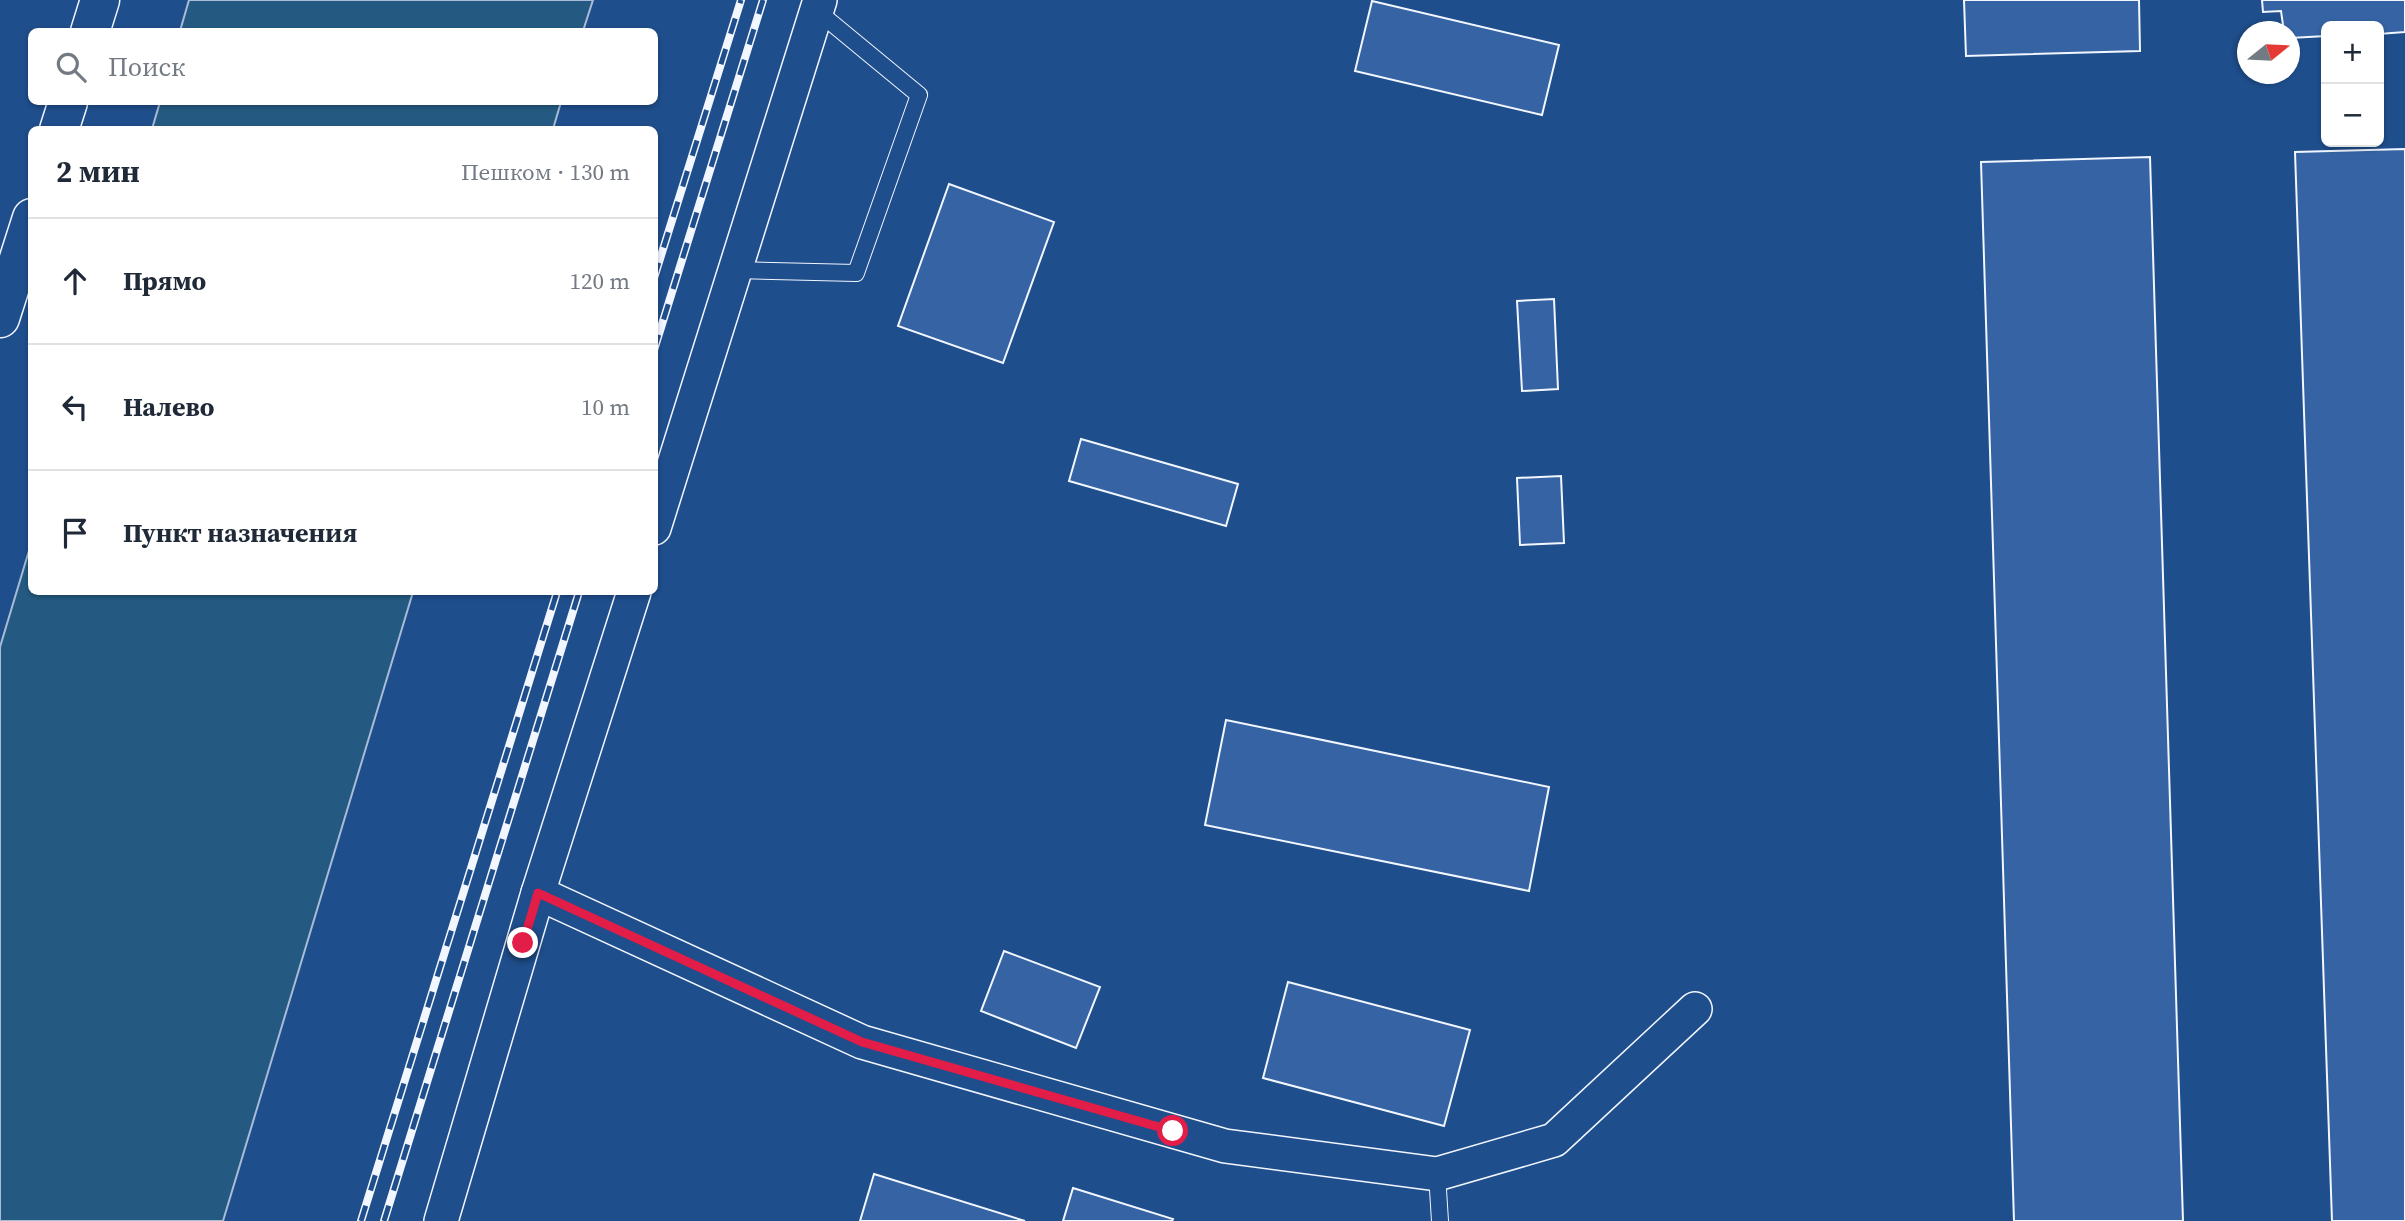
<!DOCTYPE html>
<html lang="ru">
<meta charset="utf-8">
<style>
:root{--surface:#fff;--page:#f6f6f7;--text:#1f2937;--muted:#747a83;--line:#e0e1e3}
body{margin:0;font-family:"Source Serif 4",serif;background:var(--page);color:var(--text)}
.controls{position:absolute;right:21px;top:21px;display:grid;overflow:hidden;border-radius:10px;box-shadow:0 2px 5px #0004}
.controls button{width:63px;height:63px;display:grid;place-items:center;padding:0;border:0;border-bottom:2px solid var(--line);background:var(--surface);color:var(--text);font:35px sans-serif}
.compass{position:absolute;left:2237px;top:21px;width:63px;height:63px;border-radius:50%;background:var(--surface);box-shadow:0 2px 5px #0004;rotate:72deg}
.stop{position:absolute;width:21px;height:21px;margin:-16px;border:5px solid #e11d48;border-radius:50%;background:#fff}
.stop.end{background:#e11d48;border-color:#fff;box-shadow:0 2px 7px #0008}
.list{margin:0;padding:0;list-style:none}
h2{display:flex;justify-content:space-between;align-items:center;height:91px;margin:0;padding:0 28px;font-size:30px}
h2 small{font-size:23px;font-weight:400;color:var(--muted)}
.list li{display:grid;grid-template-columns:46px 1fr auto;gap:21px;align-items:center;box-sizing:border-box;height:126px;padding:0 28px;border-top:2px solid var(--line)}
.list b{display:block;font-size:26px;white-space:nowrap}
.list em{font-size:23px;font-style:normal;color:var(--muted)}
.icon{flex:none;width:38px;height:38px;fill:none;stroke:currentColor;stroke-width:2;stroke-linecap:round;stroke-linejoin:round}
.map{position:relative;flex:none;width:2405px;height:1221px;overflow:hidden}
.search{position:absolute;background:var(--surface);box-shadow:0 2px 5px #0004;left:28px;top:28px;width:630px;height:77px;display:flex;align-items:center;gap:18px;box-sizing:border-box;padding:0 24px;border-radius:10px;color:var(--muted);font-size:26px}
.panel{position:absolute;background:var(--surface);box-shadow:0 2px 5px #0004;left:28px;top:126px;width:630px;height:469px;border-radius:10px}
.map>svg:first-child{display:block}
.green{fill:#245a82;stroke:#a8bbd7;stroke-width:2}
.building{fill:#3563a3;stroke:#f2f6ff;stroke-width:2}
.lines{fill:none;stroke-linecap:round;stroke-linejoin:round}
.service-casing{stroke:#f2f6ff;stroke-width:18}
.minor-casing{stroke:#f2f6ff;stroke-width:36}
.primary-casing{stroke:#f2f6ff;stroke-width:41}
.service{stroke:#1f4e8c;stroke-width:16}
.minor{stroke:#1f4e8c;stroke-width:33}
.primary{stroke:#1f4e8c;stroke-width:38}
.rail-casing{stroke:#f2f6ff;stroke-width:8}
.rail{stroke:#1f4e8c;stroke-width:5;stroke-dasharray:16;stroke-linecap:butt}
.route{stroke:#e11d48;stroke-width:9}
</style>
<div class="map">
<svg width="2405" height="1221" viewBox="0 0 2405 1221">
<rect width="100%" height="100%" fill="#1f4e8c"/>
<g class="green">
<polygon points="189,0 593,0 583,31 180,31"/>
<polygon points="160,102 561,102 553,129 152,129"/>
<polygon points="31,544 32,592 413,592 223,1221 0,1221 0,647"/>
</g>
<g class="building">
<polygon points="1964,0 2139,0 2140,51 1966,56"/>
<polygon points="2262,0 2405,0 2405,32 2379,34 2379,26 2326,26 2326,36 2290,38 2290,32 2284,32 2281,11 2263,12"/>
<polygon points="1372,1 1559,45 1542,115 1355,71"/>
<polygon points="2405,149 2405,1221 2332,1221 2295,152"/>
<polygon points="2150,157 2183,1221 2014,1221 1981,162"/>
<polygon points="949,184 1054,222 1003,363 898,326"/>
<polygon points="1554,299 1558,389 1522,391 1517,301"/>
<polygon points="1081,439 1238,484 1226,526 1069,481"/>
<polygon points="1561,476 1564,543 1520,545 1517,478"/>
<polygon points="1226,720 1549,787 1529,891 1205,825"/>
<polygon points="1004,951 1100,987 1076,1048 981,1011"/>
<polygon points="1288,982 1470,1030 1444,1126 1263,1078"/>
<polygon points="874,1174 1025,1221 860,1221"/>
<polygon points="1073,1188 1173,1219 1172,1221 1063,1221"/>
</g>
<g class="lines">
<g class="service-casing">
<g id="service">
<polyline points="736,270 856,273 919,95 816,10"/>
<polyline points="1437,1174 1440,1221"/>
</g>
</g>
<g class="minor-casing">
<g id="minor">
<polyline points="654,528 820,0"/>
<polyline points="538,893 862,1042 1225,1146 1437,1174 1554,1140 1695,1009"/>
<polyline points="441,1221 538,893 634,592"/>
</g>
</g>
<g class="primary-casing">
<g id="primary">
<polyline points="90,32 100,0"/>
<polyline points="59,130 68,102"/>
<polyline points="0,318 32,218"/>
</g>
</g>
<use href="#service" class="service"/>
<use href="#minor" class="minor"/>
<use href="#primary" class="primary"/>
<g class="rail-casing">
<g id="rail">
<polyline points="654,278 741,0"/>
<polyline points="654,350 763,0"/>
<polyline points="361,1221 557,592"/>
<polyline points="384,1221 579,592"/>
</g>
</g>
<use href="#rail" class="rail"/>
</g>
<g class="lines">
<polyline class="route" points="523,943 538,893 862,1042 1173,1131"/>
</g>
</svg>
<div class="controls">
<button>+</button>
<button>−</button>
</div>
<svg class="compass" viewBox="-18 -18 36 36"><path d="M0-13l5 13h-10z" fill="#e53935"/><path d="M0 13l5-13h-10z" fill="#747a83"/></svg>
<div class="stop" style="left:1173px;top:1131px"></div>
<div class="stop end" style="left:523px;top:943px"></div>
<div class="search"><svg class="icon" aria-label="search" viewBox="0 0 24 24"><circle cx="10" cy="10" r="6"/><path d="M15 15l6 6"/></svg>Поиск</div>
<section class="panel">
<h2>2 мин<small>Пешком · 130 m</small></h2>
<ul class="list">
<li><svg class="icon" aria-label="ahead" viewBox="0 0 24 24"><path d="M12 20V5M6 11l6-6 6 6"/></svg><div><b>Прямо</b></div><em>120 m</em></li>
<li><svg class="icon" aria-label="left" viewBox="0 0 24 24"><path d="M17 20v-9H6M10 6l-5 5 5 5"/></svg><div><b>Налево</b></div><em>10 m</em></li>
<li><svg class="icon" aria-label="arrive" viewBox="0 0 24 24"><path d="M6 21V4h12l-3 4 3 4H6"/></svg><div><b>Пункт назначения</b></div></li>
</ul>
</section>
</div>
